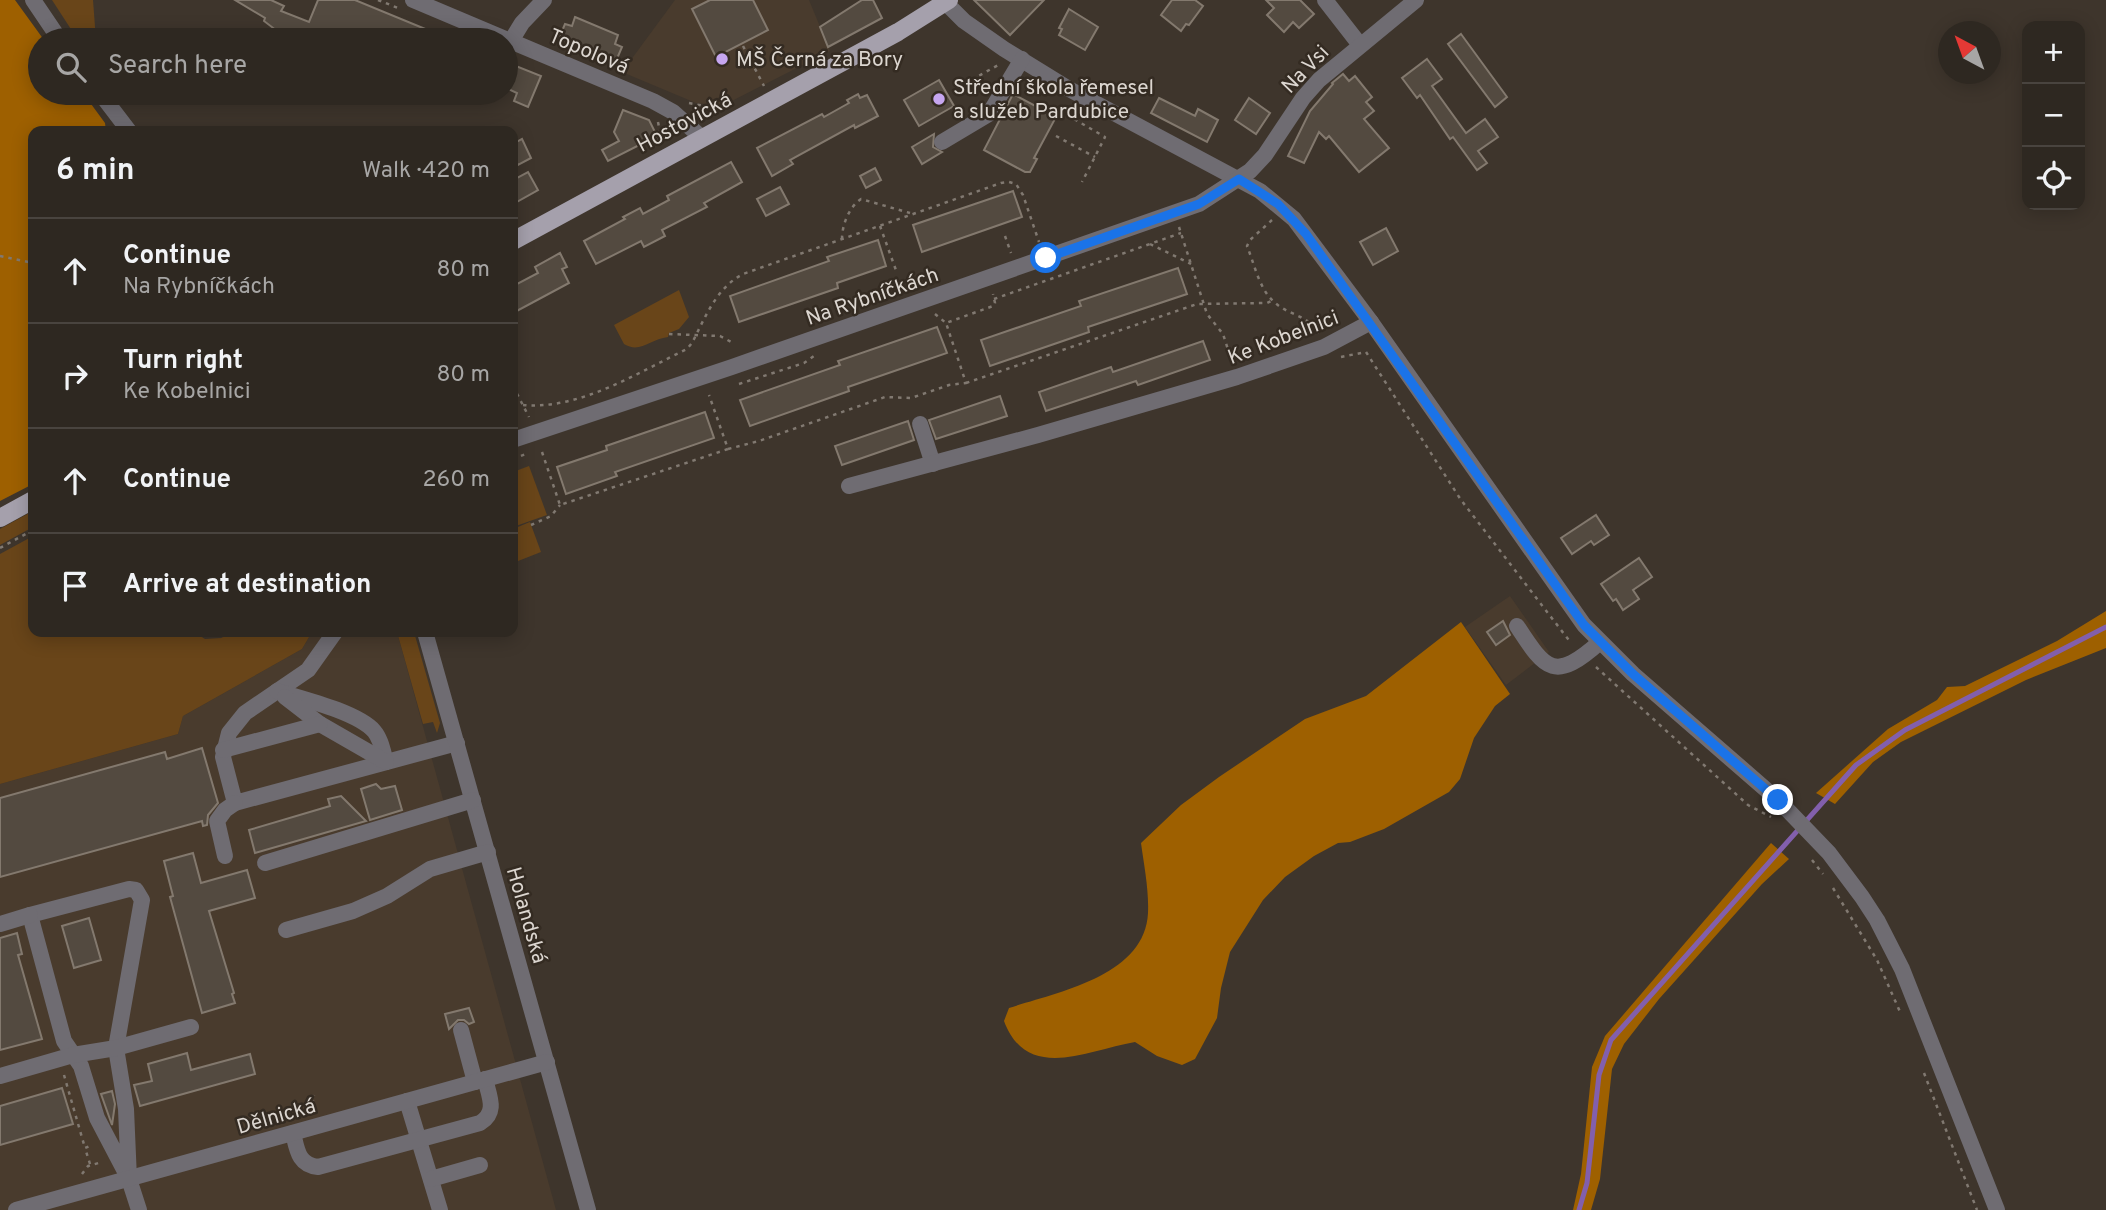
<!DOCTYPE html>
<meta charset="utf-8">
<style>
:root{--surface:#2e2821;--page:#36302a;--text:#f1f3f6;--muted:#a7a6a5;--line:#49443f}
body{margin:0;font-family:Overpass,sans-serif;background:var(--page);color:var(--text)}
.controls{position:absolute;right:21px;top:21px;display:grid;overflow:hidden;border-radius:14px;box-shadow:0 4px 18px #0003}
.controls button{width:63px;height:63px;display:grid;place-items:center;padding:0;border:0;border-bottom:2px solid var(--line);background:var(--surface);color:var(--text);font:35px sans-serif}
.compass{position:absolute;left:1938px;top:21px;width:63px;height:63px;border-radius:50%;background:var(--surface);box-shadow:0 4px 18px #0003;rotate:319deg}
.stop{position:absolute;width:21px;height:21px;margin:-16px;border:5px solid #1a73e8;border-radius:50%;background:#fff}
.stop.end{background:#1a73e8;border-color:#fff;box-shadow:0 2px 7px #0008}
.list{margin:0;padding:0;list-style:none}
h2{display:flex;justify-content:space-between;align-items:center;height:91px;margin:0;padding:0 28px;font-size:30px}
h2 small{font-size:23px;font-weight:400;color:var(--muted)}
.list li{display:grid;grid-template-columns:46px 1fr auto;gap:21px;align-items:center;box-sizing:border-box;height:105px;padding:0 28px;border-top:2px solid var(--line)}
.list b{display:block;font-size:26px;white-space:nowrap}
.list p{margin:0;font-size:23px;white-space:nowrap;color:var(--muted)}
.list em{font-size:23px;font-style:normal;color:var(--muted)}
.icon{flex:none;width:38px;height:38px;fill:none;stroke:currentColor;stroke-width:2;stroke-linecap:round;stroke-linejoin:round}
.map{position:relative;flex:none;width:2106px;height:1210px;overflow:hidden}
.search{position:absolute;background:var(--surface);box-shadow:0 4px 18px #0003;left:28px;top:28px;width:490px;height:77px;display:flex;align-items:center;gap:18px;box-sizing:border-box;padding:0 24px;border-radius:38px;color:var(--muted);font-size:26px}
.panel{position:absolute;background:var(--surface);box-shadow:0 4px 18px #0003;left:28px;top:126px;width:490px;height:511px;border-radius:14px}
.map>svg:first-child{display:block}
.built{fill:#493b2d}
.green{fill:#694519}
.forest{fill:#9e6000}
.lines{fill:none;stroke-linecap:round;stroke-linejoin:round}
.stream{stroke:#825fac;stroke-width:5}
.building{fill:#534a40;stroke:#83796e;stroke-width:2}
.path{stroke:#817971;stroke-width:2.5;stroke-dasharray:3.5 5;stroke-linecap:butt}
.minor{stroke:#6f6c72;stroke-width:16}
.major{stroke:#a5a0ac;stroke-width:18}
.route{stroke:#1a73e8;stroke-width:9}
.poi-dot{fill:#c6a6f0;stroke:#342b22;stroke-width:2.5}
.labels{text-anchor:middle;stroke-width:5;stroke-linejoin:round;paint-order:stroke}
.street-label{font-size:21px;fill:#dcd6d0;stroke:#342b22}
.poi-label{font-size:21px;fill:#dcd6d0;stroke:#342b22;text-anchor:start}
</style>
<div class="map">
<svg width="2106" height="1210" viewBox="0 0 2106 1210">
<rect width="100%" height="100%" fill="#3e352c"/>
<g class="built">
<polygon points="675,0 809,0 830,51 722,106 696,103 622,72"/>
<polygon points="1510,596 1549,652 1506,685 1465,627"/>
<polygon points="312,632 397,632 556,1210 0,1210 0,784 178,734 183,716 302,649"/>
</g>
<g class="green">
<polygon points="52,0 93,0 96,40 78,40"/>
<path d="M679,290L689,317L679,329L669,333L668,337C650,339 640,354 624,344L614,325Z"/>
<polygon points="529,466 547,515 513,527 513,472"/>
<polygon points="33,511 33,527 0,545 0,529"/>
<polygon points="530,522 541,552 513,563 513,529"/>
<path d="M33,536V632H88C99,638 109,638 120,632H194L205,639L221,638L234,632H312L302,649L183,716L178,734L0,784V554Z"/>
<polygon points="397,632 414,632 440,723 437,733 433,722 423,724"/>
</g>
<g class="forest">
<polygon points="0,0 15,0 44,40 40,40 40,93 83,93 105,123 106,131 33,131 33,484 0,501"/>
<polygon points="2106,611 2106,648 2026,680 1901,742 1873,762 1835,804 1816,793 1888,729 1937,700 1947,687 1965,686 2057,641"/>
<path d="M1461,622L1510,694L1495,706L1474,738L1460,779L1449,792L1384,829L1350,842L1338,843L1314,856L1285,877L1263,900L1230,952L1221,988L1217,1018L1195,1059L1182,1065L1157,1056L1135,1042C1088,1050 1027,1083 1004,1021L1009,1008C1058,992 1145,976 1148,913C1149,890 1144,865 1141,843L1181,805L1219,777L1305,719L1366,696Z"/>
<polygon points="1771,843 1789,859 1762,884 1659,999 1624,1044 1612,1069 1600,1179 1591,1210 1573,1210 1581,1174 1592,1067 1605,1036"/>
</g>
<g class="lines">
<polyline class="stream" points="1579,1210 1587,1183 1599,1075 1611,1040 1856,765 1905,730 2106,627"/>
</g>
<g class="building">
<polygon points="235,0 271,0 284,6 281,11 309,22 318,0 355,0 452,40 278,40 281,34 264,21 265,18"/>
<polygon points="710,0 753,0 768,30 716,57 692,9"/>
<polygon points="862,0 873,0 882,18 828,47 820,27"/>
<polygon points="974,0 1044,0 1010,35"/>
<polygon points="1172,0 1195,0 1203,6 1189,25 1186,24 1181,31 1161,15"/>
<polygon points="1266,0 1300,0 1314,14 1299,28 1293,22 1284,32 1267,15 1274,8"/>
<polygon points="1069,9 1098,27 1085,50 1059,35 1062,29 1059,28"/>
<polygon points="575,17 618,35 615,44 622,47 616,61 559,38 565,24 572,26"/>
<polygon points="1461,34 1507,97 1495,107 1448,44"/>
<polygon points="1427,59 1442,79 1432,86 1466,133 1485,119 1498,137 1478,151 1487,163 1477,170 1453,137 1450,139 1420,95 1417,98 1402,78"/>
<polygon points="506,62 541,76 528,107 514,101 517,93 506,88"/>
<polygon points="1343,74 1349,81 1355,76 1372,97 1366,102 1374,111 1364,119 1389,148 1359,172 1329,136 1326,139 1319,132 1304,163 1288,156 1310,111 1333,84 1332,83"/>
<polygon points="939,80 954,106 919,126 904,100"/>
<polygon points="858,94 860,98 867,95 878,116 855,128 854,125 790,160 793,164 772,176 757,148 822,114 824,117 849,103 847,100"/>
<polygon points="1013,94 1056,117 1034,158 1037,159 1030,172 1025,172 984,150"/>
<polygon points="1159,98 1195,116 1198,109 1218,120 1207,142 1151,113"/>
<polygon points="1249,98 1270,113 1256,134 1235,120"/>
<polygon points="623,110 649,120 657,136 608,161 602,150 619,141 614,132"/>
<polygon points="934,134 933,147 942,152 922,164 912,147"/>
<polygon points="522,139 531,158 518,165 513,155 513,144"/>
<polygon points="731,162 742,182 704,203 707,207 662,230 665,236 644,247 641,241 596,264 584,241 625,219 623,217 640,208 643,214 669,200 667,196"/>
<polygon points="875,168 881,180 866,188 860,176"/>
<polygon points="528,172 538,190 513,204 513,180"/>
<polygon points="780,187 789,204 766,216 757,199"/>
<polygon points="1013,191 1022,217 922,252 913,225"/>
<polygon points="1386,228 1398,251 1373,265 1360,242"/>
<polygon points="878,240 886,266 837,283 838,288 739,322 730,296 829,261 827,257"/>
<polygon points="560,253 567,267 562,269 569,283 513,313 513,286 538,273 535,267"/>
<polygon points="1178,268 1187,294 1088,327 1089,332 990,366 981,340 1081,306 1079,301"/>
<polygon points="937,327 947,353 848,387 849,391 750,426 740,400 840,365 838,361"/>
<polygon points="1203,341 1210,360 1138,385 1136,381 1046,411 1039,392 1111,367 1113,372"/>
<polygon points="1000,396 1007,416 936,439 929,420"/>
<polygon points="705,412 714,438 615,472 617,476 566,494 557,467 607,450 606,446"/>
<polygon points="908,421 914,440 842,465 835,446"/>
<polygon points="1596,515 1609,535 1594,545 1591,541 1572,554 1561,538"/>
<polygon points="1639,558 1652,577 1633,590 1639,599 1623,610 1616,599 1613,601 1601,584"/>
<polygon points="1503,621 1510,635 1496,645 1487,632"/>
<polygon points="202,748 218,803 208,815 207,825 203,826 202,821 0,877 0,798 165,752 167,759"/>
<polygon points="376,784 381,789 395,786 402,810 370,820 361,789"/>
<polygon points="341,796 366,821 255,853 249,830 330,806 328,799"/>
<polygon points="193,853 201,883 247,870 255,898 209,911 234,993 232,994 235,1003 202,1013 170,897 173,896 164,861"/>
<polygon points="89,918 101,960 74,968 62,926"/>
<polygon points="17,933 22,954 18,955 42,1039 0,1050 0,938"/>
<polygon points="469,1008 474,1022 469,1024 464,1020 458,1020 449,1029 445,1014"/>
<polygon points="187,1053 191,1070 250,1054 255,1074 140,1106 134,1085 152,1081 148,1064"/>
<polygon points="62,1088 73,1124 0,1145 0,1106"/>
<polygon points="112,1091 115,1104 112,1125 101,1094"/>
</g>
<g class="lines">
<g class="path">
<polyline points="378,0 398,8"/>
<polyline points="743,46 764,86"/>
<polyline points="957,88 1000,64"/>
<polyline points="689,103 720,109"/>
<polyline points="1067,115 1105,137 1082,182"/>
<polyline points="658,122 660,132 658,142"/>
<polyline points="1056,136 1095,157"/>
<path d="M1272,220L1250,240L1247,246C1254,263 1259,288 1273,301C1287,315 1308,315 1319,333"/>
<polyline points="880,226 897,273"/>
<polyline points="1179,227 1207,314 1223,334 1232,362"/>
<polyline points="1005,236 1011,253"/>
<path d="M842,239C842,225 849,207 861,199L910,213"/>
<polyline points="1150,244 1191,264"/>
<polyline points="0,256 33,263"/>
<polyline points="994,299 1181,233"/>
<polyline points="935,314 946,323"/>
<polyline points="669,334 720,336 733,343"/>
<polyline points="1341,357 1366,352 1461,500 1571,643"/>
<polyline points="966,383 1197,304 1267,303 1271,301"/>
<polyline points="739,384 804,363 814,356"/>
<polyline points="513,386 529,417"/>
<path d="M523,405C580,410 637,373 687,349L692,343C705,318 716,288 743,274L1001,183L1009,182L1016,184L1023,195L1039,242"/>
<polyline points="728,449 759,441 885,397 911,398 949,385 966,383 946,323 993,306 995,303 993,294"/>
<polyline points="542,452 560,505 728,449 709,395"/>
<polyline points="513,459 526,454"/>
<polyline points="531,525 551,516 560,505"/>
<polyline points="0,548 33,530"/>
<polyline points="1596,667 1748,805 1771,817"/>
<polyline points="1812,860 1823,874"/>
<polyline points="1833,888 1877,960 1901,1014"/>
<polyline points="1924,1073 1977,1210"/>
<polyline points="64,1075 85,1148"/>
<polyline points="311,1112 314,1095"/>
<polyline points="90,1164 85,1148 92,1145"/>
<polyline points="82,1174 88,1166 102,1162"/>
</g>
<g class="minor">
<polyline points="33,0 60,40"/>
<polyline points="413,0 653,101 673,112 702,138"/>
<polyline points="1325,0 1360,45"/>
<polyline points="946,3 964,21 1004,49 1069,89 1260,191 1294,219 1371,322 1584,625 1633,674 1778,800 1829,853 1862,897 1877,920 1902,969 1997,1210"/>
<polyline points="511,41 522,23 544,0"/>
<polyline points="100,93 129,131"/>
<polyline points="942,142 989,114 1022,59"/>
<polyline points="920,424 933,464"/>
<polyline points="513,440 732,367 1199,204 1250,171 1265,155 1303,98 1319,80 1416,0"/>
<polyline points="849,486 1038,435 1237,377 1324,347 1371,322"/>
<path d="M1517,626C1546,671 1555,682 1600,642"/>
<polyline points="335,632 308,670 245,713 229,733 223,757 235,803 457,743"/>
<polyline points="425,632 588,1210"/>
<path d="M277,691C303,699 357,712 374,731C381,739 383,752 386,762"/>
<polyline points="285,697 320,724 386,762"/>
<polyline points="223,750 320,724"/>
<polyline points="225,856 217,821 225,810 235,803"/>
<polyline points="265,863 473,800"/>
<polygon points="129,889 136,890 142,900 116,1048 126,1109 129,1179 97,1118 81,1066 64,1041 30,915"/>
<polyline points="0,924 30,915"/>
<polyline points="286,930 353,911 387,896 430,869 488,852"/>
<polyline points="461,1030 475,1082"/>
<polyline points="0,1076 73,1055 116,1048 191,1027"/>
<polyline points="407,1101 440,1210"/>
<path d="M293,1133C297,1149 298,1165 318,1167L480,1123C498,1112 489,1096 485,1079"/>
<polyline points="129,1179 139,1210"/>
<polyline points="431,1179 480,1165"/>
<polyline points="16,1210 547,1062"/>
</g>
<g class="major">
<polyline points="513,241 898,32 949,0"/>
<polyline points="0,518 33,500"/>
</g>
</g>
<g class="lines">
<polyline class="route" points="1046,258 1199,204 1239,179 1278,204 1306,234 1584,625 1633,674 1778,800"/>
</g>
<g class="poi-dot">
<circle cx="722" cy="59" r="7"/>
<circle cx="939" cy="99" r="7"/>
</g>
<g class="labels">
<g class="street-label">
<text transform="translate(589 51) rotate(23)" y="7">Topolová</text>
<text transform="translate(1305 69) rotate(-46)" y="7">Na Vsi</text>
<text transform="translate(684 122) rotate(-28)" y="7">Hostovická</text>
<text transform="translate(872 296) rotate(-19)" y="7">Na Rybníčkách</text>
<text transform="translate(1283 337) rotate(-21)" y="7">Ke Kobelnici</text>
<text transform="translate(527 915) rotate(74)" y="7">Holandská</text>
<text transform="translate(276 1116) rotate(-16)" y="7">Dělnická</text>
</g>
<g class="poi-label">
<text x="736" y="66">MŠ Černá za Bory</text>
<text x="953" y="94">Střední škola řemesel<tspan x="953" dy="24">a služeb Pardubice</tspan></text>
</g>
</g>
</svg>
<div class="controls">
<button>+</button>
<button>−</button>
<button><svg class="icon" aria-label="locate" viewBox="0 0 24 24"><circle cx="12" cy="12" r="6"/><path d="M12 2v4M12 18v4M2 12h4M18 12h4"/></svg></button>
</div>
<svg class="compass" viewBox="-18 -18 36 36"><path d="M0-13l5 13h-10z" fill="#e53935"/><path d="M0 13l5-13h-10z" fill="#a7a6a5"/></svg>
<div class="stop" style="left:1046px;top:258px"></div>
<div class="stop end" style="left:1778px;top:800px"></div>
<div class="search"><svg class="icon" aria-label="search" viewBox="0 0 24 24"><circle cx="10" cy="10" r="6"/><path d="M15 15l6 6"/></svg>Search here</div>
<section class="panel">
<h2>6 min<small>Walk · 420 m</small></h2>
<ul class="list">
<li><svg class="icon" aria-label="ahead" viewBox="0 0 24 24"><path d="M12 20V5M6 11l6-6 6 6"/></svg><div><b>Continue</b><p>Na Rybníčkách</p></div><em>80 m</em></li>
<li><svg class="icon" aria-label="right" viewBox="0 0 24 24"><path d="M7 20v-9h11M14 6l5 5-5 5"/></svg><div><b>Turn right</b><p>Ke Kobelnici</p></div><em>80 m</em></li>
<li><svg class="icon" aria-label="ahead" viewBox="0 0 24 24"><path d="M12 20V5M6 11l6-6 6 6"/></svg><div><b>Continue</b></div><em>260 m</em></li>
<li><svg class="icon" aria-label="arrive" viewBox="0 0 24 24"><path d="M6 21V4h12l-3 4 3 4H6"/></svg><div><b>Arrive at destination</b></div></li>
</ul>
</section>
</div>
